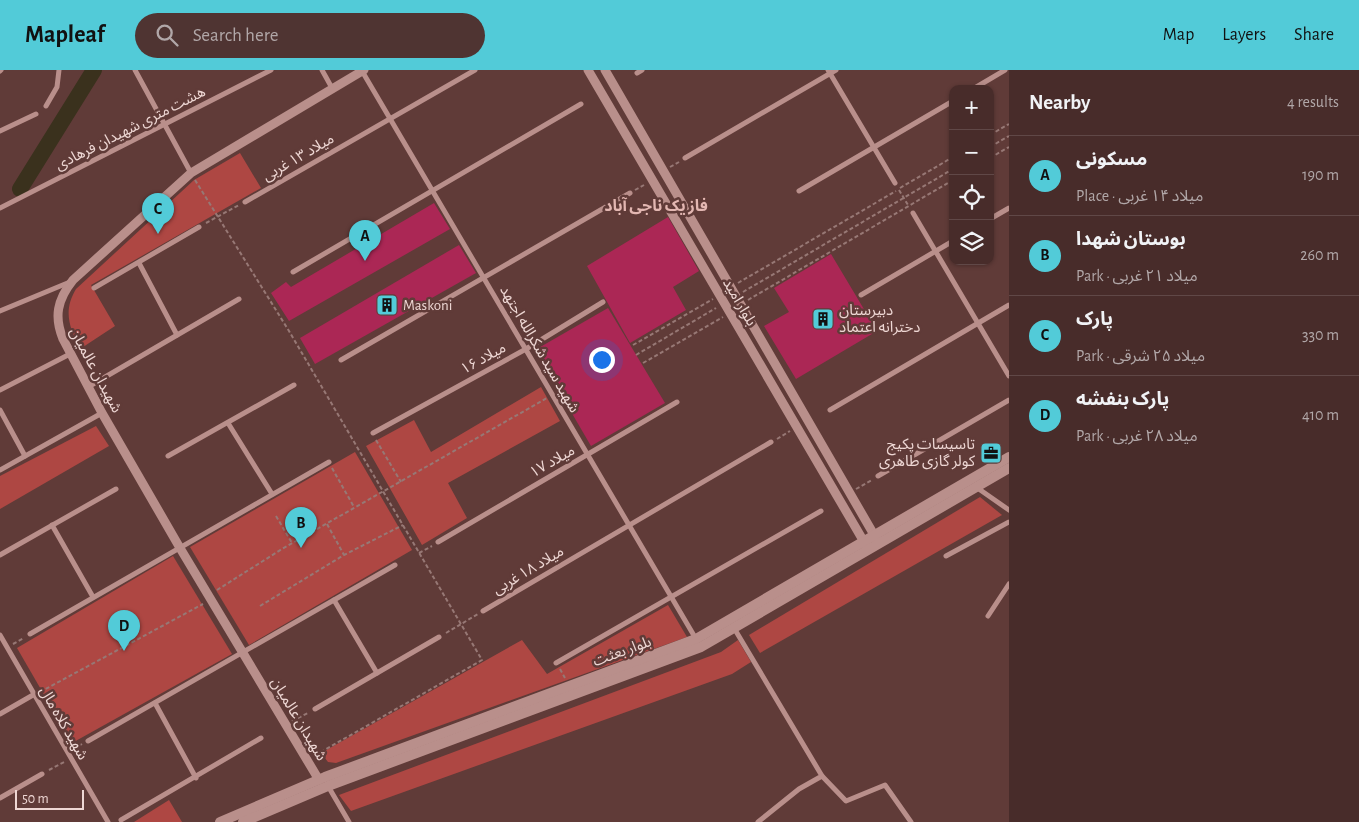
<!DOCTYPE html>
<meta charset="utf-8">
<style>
:root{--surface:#482c2a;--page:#4f3432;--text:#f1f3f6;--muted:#b1a7a8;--line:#604847;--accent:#52cbd8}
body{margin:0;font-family:"Alegreya Sans","Noto Sans Arabic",sans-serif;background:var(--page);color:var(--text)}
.controls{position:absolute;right:15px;top:15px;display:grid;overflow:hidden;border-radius:10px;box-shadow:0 1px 4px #0004}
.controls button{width:45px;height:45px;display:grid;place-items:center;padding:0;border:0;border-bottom:1px solid var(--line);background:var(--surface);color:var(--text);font:25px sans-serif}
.scale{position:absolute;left:15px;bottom:12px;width:69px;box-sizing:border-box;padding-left:5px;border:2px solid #eed7d4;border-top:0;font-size:14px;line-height:18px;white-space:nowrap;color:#eed7d4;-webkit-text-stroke:4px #603b38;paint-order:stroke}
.you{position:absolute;left:601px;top:289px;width:18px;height:18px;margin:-12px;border:4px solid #fff;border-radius:50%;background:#1a73e8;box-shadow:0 0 0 8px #1a73e833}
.badge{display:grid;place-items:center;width:32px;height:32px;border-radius:50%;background:var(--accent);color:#111;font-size:16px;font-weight:700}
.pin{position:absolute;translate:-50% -41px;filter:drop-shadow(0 1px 2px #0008)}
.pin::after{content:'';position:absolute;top:26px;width:18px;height:15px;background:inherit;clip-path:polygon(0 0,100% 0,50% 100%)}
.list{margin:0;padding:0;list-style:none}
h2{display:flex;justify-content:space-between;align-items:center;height:65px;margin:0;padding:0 20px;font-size:21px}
h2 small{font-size:16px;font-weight:400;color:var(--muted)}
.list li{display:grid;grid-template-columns:32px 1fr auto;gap:15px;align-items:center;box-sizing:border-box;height:80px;padding:0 20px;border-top:1px solid var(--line)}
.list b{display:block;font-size:19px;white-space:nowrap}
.list p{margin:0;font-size:16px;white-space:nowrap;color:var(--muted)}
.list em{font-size:16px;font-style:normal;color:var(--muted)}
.icon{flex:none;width:28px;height:28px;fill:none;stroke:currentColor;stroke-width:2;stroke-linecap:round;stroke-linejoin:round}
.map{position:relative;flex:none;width:1009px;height:752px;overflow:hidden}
header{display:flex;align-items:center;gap:30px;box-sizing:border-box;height:70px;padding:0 25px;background:var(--accent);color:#111}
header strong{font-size:24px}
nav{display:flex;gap:28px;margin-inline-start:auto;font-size:18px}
.search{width:350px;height:45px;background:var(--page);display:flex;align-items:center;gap:12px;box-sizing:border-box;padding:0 18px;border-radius:28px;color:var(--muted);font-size:19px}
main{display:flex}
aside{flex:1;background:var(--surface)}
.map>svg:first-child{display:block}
.green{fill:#ae4743}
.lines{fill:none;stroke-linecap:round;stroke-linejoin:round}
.river{stroke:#3a311d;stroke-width:16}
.building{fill:#ab2755}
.path{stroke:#977875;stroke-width:2;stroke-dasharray:4 2.5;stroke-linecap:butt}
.minor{stroke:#b98f8b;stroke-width:5}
.tertiary{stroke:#b98f8b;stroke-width:9}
.secondary{stroke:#b98f8b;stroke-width:10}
.labels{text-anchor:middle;stroke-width:5;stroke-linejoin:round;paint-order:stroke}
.street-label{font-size:15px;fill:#eed7d4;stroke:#603b38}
.poi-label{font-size:15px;fill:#eed7d4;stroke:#603b38;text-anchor:start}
.neighbourhood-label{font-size:16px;font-weight:bold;fill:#e3b7b2;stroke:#603b38}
</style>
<header>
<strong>Mapleaf</strong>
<div class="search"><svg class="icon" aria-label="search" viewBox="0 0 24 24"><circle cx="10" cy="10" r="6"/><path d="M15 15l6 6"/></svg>Search here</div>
<nav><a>Map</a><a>Layers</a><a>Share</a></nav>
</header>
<main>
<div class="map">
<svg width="1009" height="752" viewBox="0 0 1009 752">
<rect width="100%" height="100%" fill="#603b38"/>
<g class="green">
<path d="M240,83L261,118L91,215L115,256L80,279C69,257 63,241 76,219L194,110Z"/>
<polygon points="541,317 560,351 448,413 467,448 422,475 366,376 414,350 431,382"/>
<polygon points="96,356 109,376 0,439 0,406"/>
<polygon points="355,382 412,480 249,575 190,477"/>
<polygon points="980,427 1002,445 760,583 749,565"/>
<polygon points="173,486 232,584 72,673 17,578"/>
<polygon points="668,535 687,567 336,693 328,692 321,683 522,570 547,604"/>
<polygon points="738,570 751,592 732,604 351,741 339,725 721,582"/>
<polygon points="169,730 182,752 134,752"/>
</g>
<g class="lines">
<polyline class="river" points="20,119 94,0"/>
</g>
<g class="building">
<polygon points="434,133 450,159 289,251 271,223 286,212 291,217"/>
<polygon points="668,147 699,201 673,217 686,240 630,273 587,196"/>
<polygon points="459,175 476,203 315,294 300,268"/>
<polygon points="831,184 877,261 796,309 764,256 789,242 774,218"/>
<polygon points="608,238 665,333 591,376 535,280"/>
</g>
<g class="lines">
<g class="path">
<polyline points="990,65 1009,54"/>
<polyline points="990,77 1009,66"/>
<polyline points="990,88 1009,77"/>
<polyline points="670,97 679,92"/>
<polyline points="195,110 289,261 482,590 314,686"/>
<polyline points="900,118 953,87"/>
<polyline points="635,120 644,115"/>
<polyline points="899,120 908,135"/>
<polyline points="206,153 239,135"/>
<polyline points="738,213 896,121"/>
<polyline points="743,222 953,99"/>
<polyline points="748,230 953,110"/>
<polyline points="633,275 713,229"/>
<polyline points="636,285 716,238"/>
<polyline points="643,293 723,247"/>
<polyline points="777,369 790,361"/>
<polyline points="376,370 401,412"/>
<polyline points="332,398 354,437"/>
<polyline points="856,419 872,410"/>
<polyline points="276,446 292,473"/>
<polyline points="327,454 344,485"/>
<polyline points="419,483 432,476"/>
<polyline points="217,520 282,479 547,328"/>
<polyline points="260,536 344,485 403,455"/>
<polyline points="446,563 478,544"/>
<polyline points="13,574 24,568"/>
<polyline points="560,599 565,608"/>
<polyline points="40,622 203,534"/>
<polyline points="292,651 308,643"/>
<polyline points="73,679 82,674"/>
<polyline points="49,700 66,691"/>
</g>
<g class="minor">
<polyline points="135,0 191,103"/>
<polyline points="322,0 332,18"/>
<polyline points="828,0 895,113"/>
<polyline points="0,1 1,0"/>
<polyline points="362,1 696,569"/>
<polyline points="637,3 642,0"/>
<polyline points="973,19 1005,0"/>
<polyline points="46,36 57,17 59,0"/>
<polyline points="0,61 36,44"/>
<polyline points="685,88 836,0"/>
<polyline points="799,121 953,31"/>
<polyline points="245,132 475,0"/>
<polyline points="0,138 271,0"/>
<polyline points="913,143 1009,306"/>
<polyline points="990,149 1009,138"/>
<polyline points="139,193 177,265"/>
<polyline points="293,202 581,34"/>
<polyline points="94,218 199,157"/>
<polyline points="861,225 953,171"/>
<polyline points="0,241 70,212"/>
<polyline points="341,290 630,123"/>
<polyline points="88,317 239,229"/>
<polyline points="0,320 70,284"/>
<polyline points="0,340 25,386"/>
<polyline points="830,340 1009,235"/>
<polyline points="228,353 272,424"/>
<polyline points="373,363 526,279 603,232"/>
<polyline points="168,386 294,315"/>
<polyline points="0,400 102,343"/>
<polyline points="878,406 1009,330"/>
<polyline points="976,417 1009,440"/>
<polyline points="52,455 93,527"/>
<polyline points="438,472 677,332"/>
<polyline points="0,485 116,419"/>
<polyline points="946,486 1009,452"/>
<polyline points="334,530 377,603"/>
<polyline points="483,541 771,372"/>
<polyline points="988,546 1009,514"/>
<polyline points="734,558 822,706 799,719 758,752"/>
<polyline points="30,564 329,392"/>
<polyline points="0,565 108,752"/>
<polyline points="556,593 821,441"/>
<polyline points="155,633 196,708"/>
<polyline points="315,639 439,567"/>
<polyline points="0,644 33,625"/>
<polyline points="88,671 395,495"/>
<polyline points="822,706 846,731 885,715 911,752"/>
<polyline points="328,716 349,752"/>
<polyline points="0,728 42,704"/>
<polyline points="121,750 261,668"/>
</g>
<g class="tertiary">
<polyline points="588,0 867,477"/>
<polyline points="605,0 877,470"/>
<path d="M319,710L180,478L102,343L63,269C54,247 57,230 73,210L191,103L364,0"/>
</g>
<g class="secondary">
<polyline points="220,752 325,707 696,569 1009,387"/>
<polyline points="243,752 328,716 701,577 1009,398"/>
</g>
</g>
<defs>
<g id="building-square" transform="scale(1.125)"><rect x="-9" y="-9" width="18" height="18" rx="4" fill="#52cbd8" stroke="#603b38"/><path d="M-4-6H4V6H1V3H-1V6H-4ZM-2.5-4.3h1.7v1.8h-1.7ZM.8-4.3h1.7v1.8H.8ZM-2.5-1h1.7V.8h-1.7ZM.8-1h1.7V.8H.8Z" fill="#111"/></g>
<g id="office-square" transform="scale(1.125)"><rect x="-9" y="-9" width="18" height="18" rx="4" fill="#52cbd8" stroke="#603b38"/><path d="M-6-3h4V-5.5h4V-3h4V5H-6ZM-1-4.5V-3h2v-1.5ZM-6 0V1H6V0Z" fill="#111"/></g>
</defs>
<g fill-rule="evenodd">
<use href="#building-square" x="387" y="235"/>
<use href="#building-square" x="823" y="249"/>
<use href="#office-square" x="991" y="383"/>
</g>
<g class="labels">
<g class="street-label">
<text transform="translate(130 58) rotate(-27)" y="5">هشت متری شهیدان فرهادی</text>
<text transform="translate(298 87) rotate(-30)" y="5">میلاد ۱۳ غربی</text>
<text transform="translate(740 232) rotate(60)" y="5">بلوار امید</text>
<text transform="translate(540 279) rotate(60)" y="5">شهید سید شکرالله اجتهد</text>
<text transform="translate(483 288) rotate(-29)" y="5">میلاد ۱۶</text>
<text transform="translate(96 300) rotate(62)" y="5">شهیدان عالمیان</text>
<text transform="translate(552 391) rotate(-30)" y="5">میلاد ۱۷</text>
<text transform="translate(528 500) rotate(-31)" y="5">میلاد ۱۸ غربی</text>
<text transform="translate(622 581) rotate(-20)" y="5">بلوار بعثت</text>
<text transform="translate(299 649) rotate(59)" y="5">شهیدان عالمیان</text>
<text transform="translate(64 653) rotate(60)" y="5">شهید کلاه مال</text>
</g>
<g class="poi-label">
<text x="403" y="240">Maskoni</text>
<text x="839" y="245">دبیرستان<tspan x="839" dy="17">دخترانه اعتماد</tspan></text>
<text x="975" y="379" text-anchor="end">تاسیسات پکیج<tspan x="975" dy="17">کولر گازی طاهری</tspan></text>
</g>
<g class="neighbourhood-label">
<text x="656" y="141">فاز یک ناجی آباد</text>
</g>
</g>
</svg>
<div class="controls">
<button>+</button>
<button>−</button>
<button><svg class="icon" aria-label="locate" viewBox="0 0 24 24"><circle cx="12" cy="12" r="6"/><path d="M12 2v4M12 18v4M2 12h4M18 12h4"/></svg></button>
<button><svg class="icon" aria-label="layers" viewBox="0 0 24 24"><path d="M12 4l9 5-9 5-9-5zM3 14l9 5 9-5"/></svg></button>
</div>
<div class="scale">50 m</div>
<div class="you"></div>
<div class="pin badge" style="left:365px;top:191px">A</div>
<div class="pin badge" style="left:301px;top:478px">B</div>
<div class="pin badge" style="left:158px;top:164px">C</div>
<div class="pin badge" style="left:124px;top:581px">D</div>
</div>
<aside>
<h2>Nearby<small>4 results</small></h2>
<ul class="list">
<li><span class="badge">A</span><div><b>مسکونی</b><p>Place · میلاد ۱۴ غربی</p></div><em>190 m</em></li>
<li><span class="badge">B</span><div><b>بوستان شهدا</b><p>Park · میلاد ۲۱ غربی</p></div><em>260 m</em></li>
<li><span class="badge">C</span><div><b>پارک</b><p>Park · میلاد ۲۵ شرقی</p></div><em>330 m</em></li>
<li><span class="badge">D</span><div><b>پارک بنفشه</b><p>Park · میلاد ۲۸ غربی</p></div><em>410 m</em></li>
</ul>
</aside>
</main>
